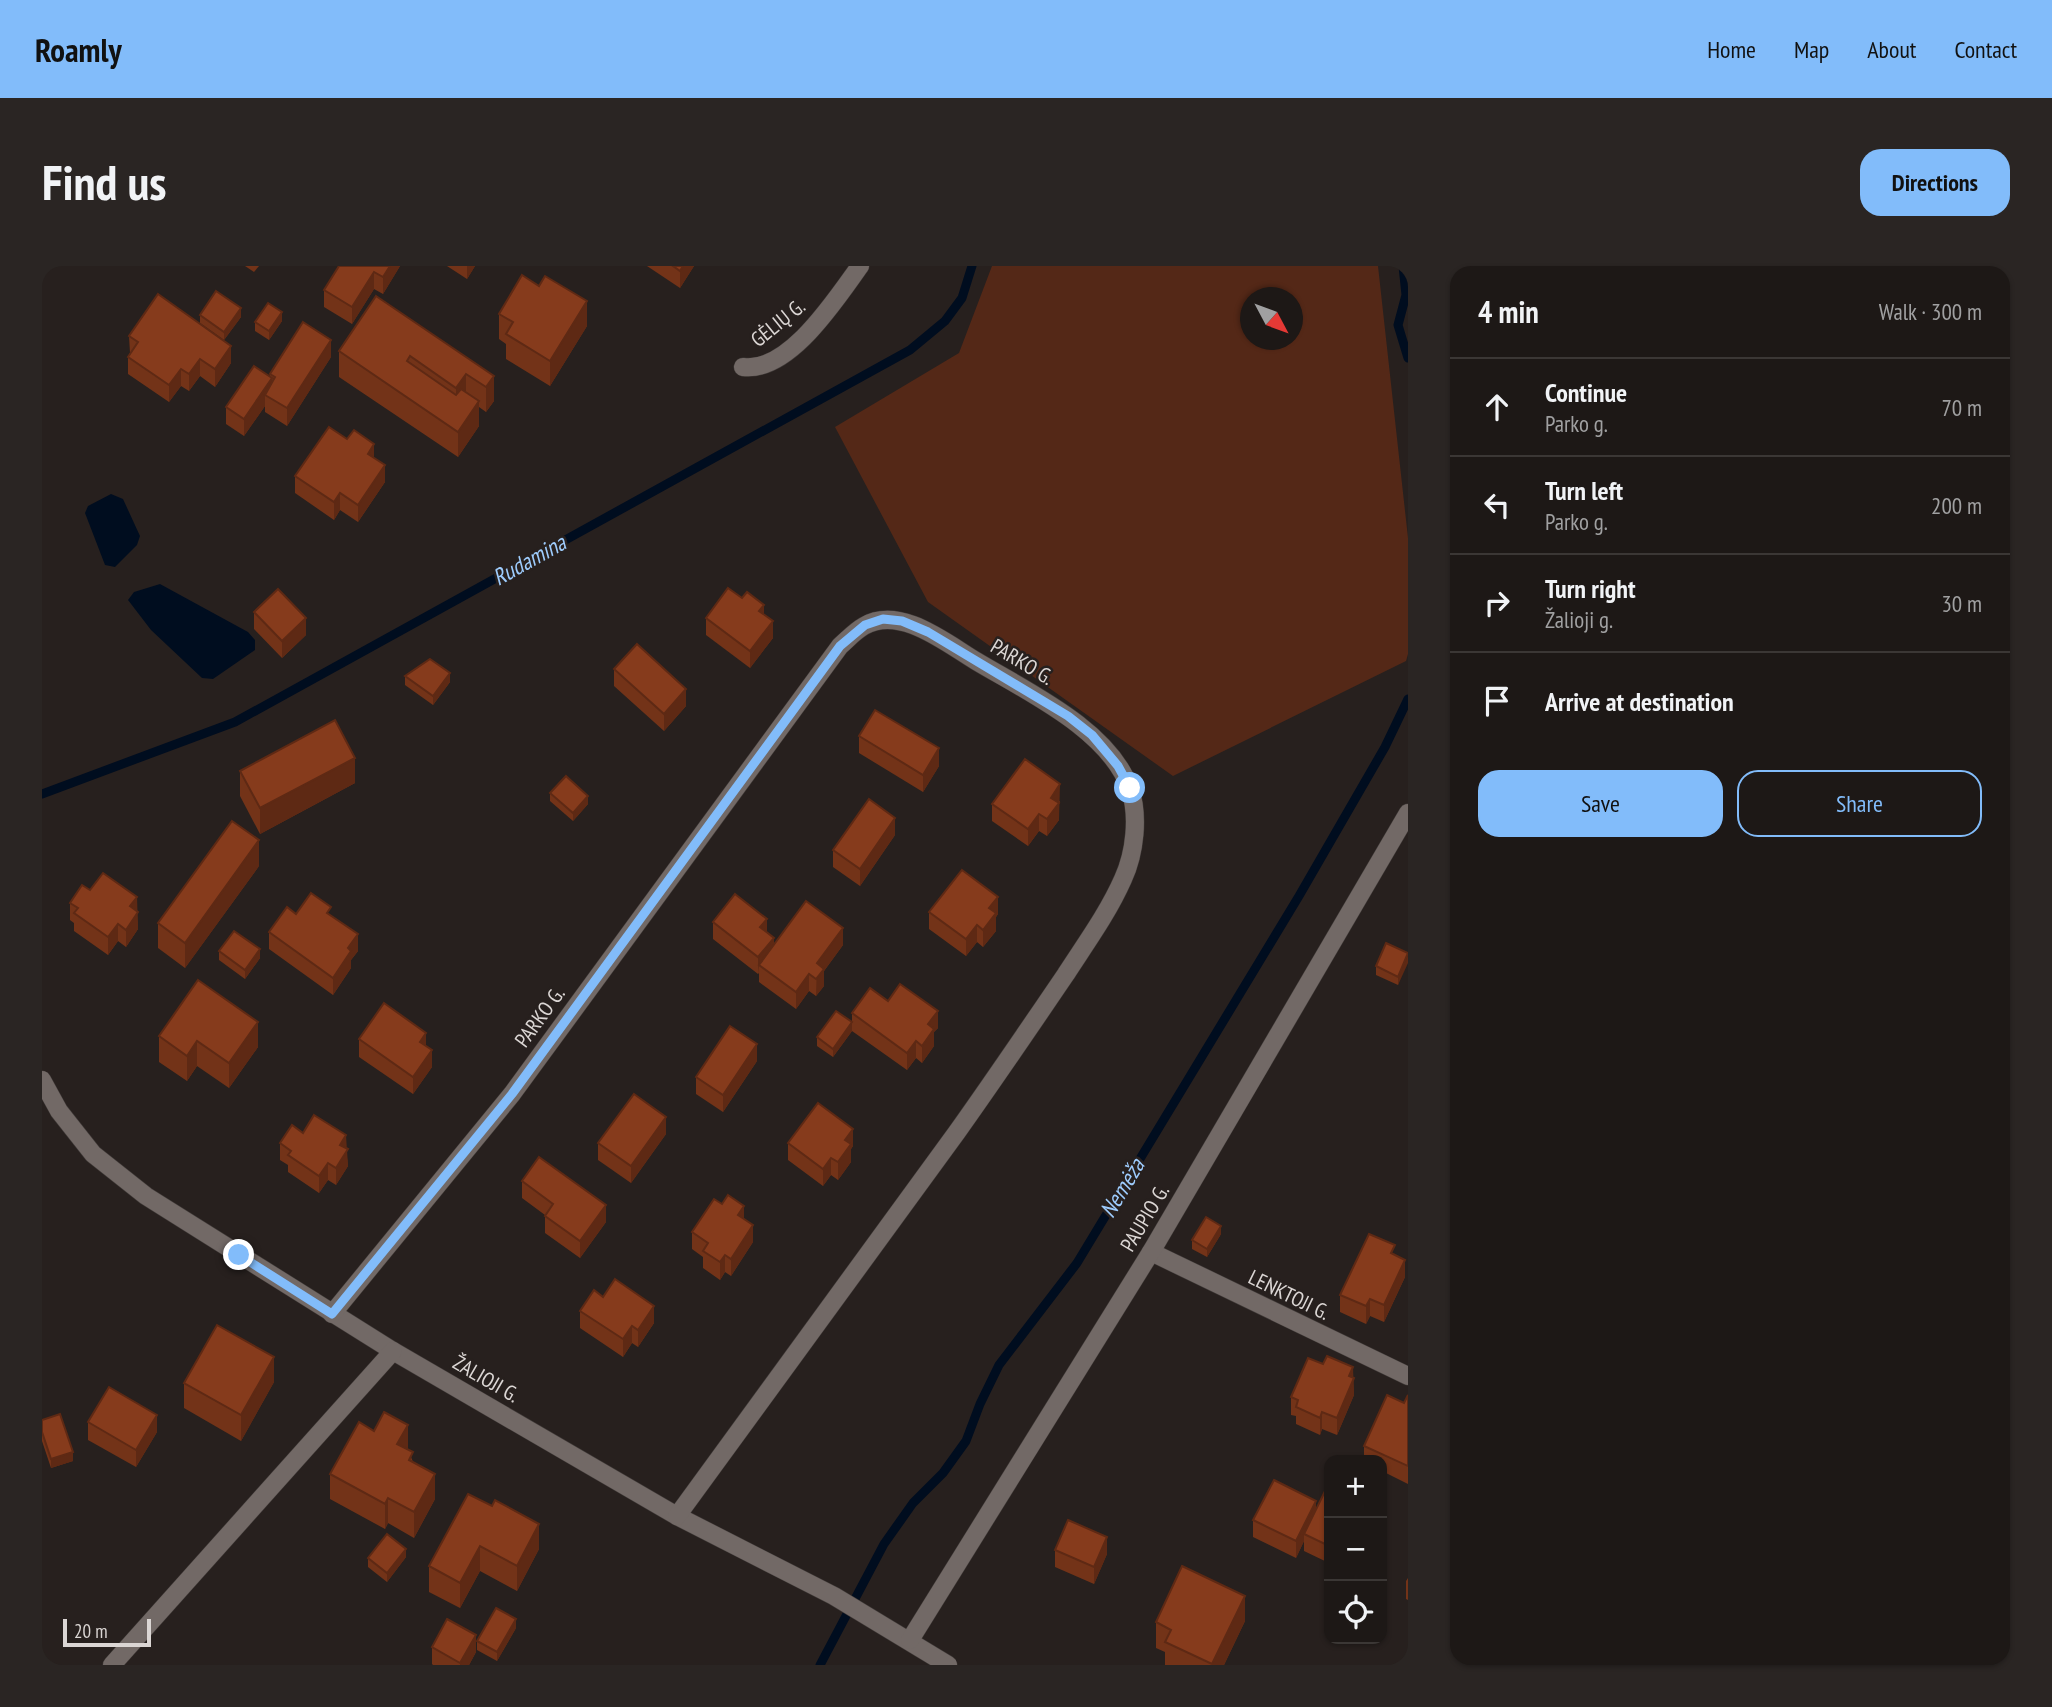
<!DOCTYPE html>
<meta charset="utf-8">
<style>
:root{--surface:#1d1816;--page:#2a2523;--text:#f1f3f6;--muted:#a0a0a1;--line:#3b3735;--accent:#82bcfa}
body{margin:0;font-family:"PT Sans Narrow",sans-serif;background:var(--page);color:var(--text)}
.controls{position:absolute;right:21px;bottom:21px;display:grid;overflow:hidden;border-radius:14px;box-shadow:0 2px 5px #0004}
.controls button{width:63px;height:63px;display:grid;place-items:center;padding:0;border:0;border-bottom:2px solid var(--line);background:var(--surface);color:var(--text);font:35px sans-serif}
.compass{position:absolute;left:1198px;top:21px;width:63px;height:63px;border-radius:50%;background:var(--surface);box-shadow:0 2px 5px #0004;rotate:131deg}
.scale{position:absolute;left:21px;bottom:18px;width:88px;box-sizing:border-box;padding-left:7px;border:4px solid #dbd6d4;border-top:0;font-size:19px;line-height:24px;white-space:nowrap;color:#dbd6d4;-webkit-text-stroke:5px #27201e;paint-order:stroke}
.stop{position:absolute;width:21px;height:21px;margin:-16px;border:5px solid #82bcfa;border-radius:50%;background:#fff}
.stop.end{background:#82bcfa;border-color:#fff;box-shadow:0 2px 7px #0008}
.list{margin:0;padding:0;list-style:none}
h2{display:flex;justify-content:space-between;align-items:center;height:91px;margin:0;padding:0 28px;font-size:30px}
h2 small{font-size:23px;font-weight:400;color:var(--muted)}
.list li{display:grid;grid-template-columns:46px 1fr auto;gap:21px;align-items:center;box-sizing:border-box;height:98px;padding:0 28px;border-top:2px solid var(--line)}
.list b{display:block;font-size:26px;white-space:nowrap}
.list p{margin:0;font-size:23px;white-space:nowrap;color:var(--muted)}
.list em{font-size:23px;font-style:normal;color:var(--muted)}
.actions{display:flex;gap:14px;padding:21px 28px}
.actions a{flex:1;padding:16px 0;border:2px solid var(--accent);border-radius:21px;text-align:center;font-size:24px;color:var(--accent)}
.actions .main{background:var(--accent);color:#111}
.icon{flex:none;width:38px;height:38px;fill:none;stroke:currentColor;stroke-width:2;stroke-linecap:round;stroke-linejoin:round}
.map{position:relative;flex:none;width:1366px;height:1399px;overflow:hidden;border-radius:21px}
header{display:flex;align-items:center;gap:42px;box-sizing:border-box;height:98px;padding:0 35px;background:var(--accent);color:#111}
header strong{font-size:33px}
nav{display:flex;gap:38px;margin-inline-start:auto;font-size:24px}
.intro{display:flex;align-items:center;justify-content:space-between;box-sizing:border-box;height:168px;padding:0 42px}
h1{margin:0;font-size:49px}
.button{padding:18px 32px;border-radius:21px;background:var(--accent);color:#111;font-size:24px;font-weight:700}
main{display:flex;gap:42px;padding:0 42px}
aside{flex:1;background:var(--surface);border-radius:21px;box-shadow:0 2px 5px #0004}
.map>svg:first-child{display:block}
.green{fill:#542817;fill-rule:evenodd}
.water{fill:#000d1f}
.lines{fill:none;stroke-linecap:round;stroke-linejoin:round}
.stream{stroke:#000d1f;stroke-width:9}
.minor-casing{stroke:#413b39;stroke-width:19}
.minor{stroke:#726966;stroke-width:18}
.wall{fill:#733318}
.shaded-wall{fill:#5e2914}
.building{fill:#863b1c;stroke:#5e2914;stroke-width:2}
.route{stroke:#82bcfa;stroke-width:9}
.labels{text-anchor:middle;stroke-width:5;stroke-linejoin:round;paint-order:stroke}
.street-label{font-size:21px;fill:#dbd6d4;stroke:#27201e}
.water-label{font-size:23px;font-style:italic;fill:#9eccfd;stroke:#27201e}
</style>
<header>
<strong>Roamly</strong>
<nav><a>Home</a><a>Map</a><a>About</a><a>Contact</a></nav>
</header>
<div class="intro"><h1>Find us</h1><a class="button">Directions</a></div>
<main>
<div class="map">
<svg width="1366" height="1399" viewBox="0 0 1366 1399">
<rect width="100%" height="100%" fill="#27201e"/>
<path class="green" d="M950,0H1336L1366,272V388L1364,395L1131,510L886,336L793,161L917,87ZM1209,32H1251V74H1209Z"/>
<g class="water">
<polygon points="69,228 81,233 98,270 95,279 73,301 63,299 43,247 46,240"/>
<polygon points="118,318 206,366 213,374 213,384 171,413 160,412 109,364 86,334 92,326"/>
</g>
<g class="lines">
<g class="stream">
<polyline points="1361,0 1364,29 1356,59 1366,92"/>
<polyline points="0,528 193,456 868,84 903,55 920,32 930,0"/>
<polyline points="778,1399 842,1278 871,1237 901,1207 924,1175 938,1138 957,1099 1035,997 1257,630 1343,481 1366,433"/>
</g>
<g class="minor-casing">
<g id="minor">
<path d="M701,101C747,107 794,33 818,0"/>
<polyline points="0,814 17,845 51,888 104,930 351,1085 635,1250 792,1330 906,1399"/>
<polyline points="1109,986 1366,1110"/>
<path d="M290,1048L470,828L798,380C806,373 813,365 822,360C858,339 904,377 934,395C984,425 1068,464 1088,523C1097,550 1093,587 1081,613C1066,647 1044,677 1024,708C988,761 952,814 915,866C821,994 728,1122 635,1250"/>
<polyline points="868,1374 1109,986 1366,547"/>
<polyline points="70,1399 351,1085"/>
</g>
</g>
<use href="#minor" class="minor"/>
</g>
<g class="wall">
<polygon points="203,0 217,0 212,6"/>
<polygon points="297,0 358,0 341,28 332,23 310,58 282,41 282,24"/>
<polygon points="405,0 433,0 425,13"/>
<polygon points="605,0 652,0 638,22"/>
<polygon points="334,30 452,110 452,135 444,146 437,141 437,160 416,191 297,111 297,85"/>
<polygon points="457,48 545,60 508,120 464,93 464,78 457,73"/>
<polygon points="158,49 199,51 182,74 158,57"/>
<polygon points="240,55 227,74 213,65 213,56"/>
<polygon points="87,70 189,97 173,121 158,110 147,125 139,120 127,136 86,108 86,91 88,87"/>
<polygon points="289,91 245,160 223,146 223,140 202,170 184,158 184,141 228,110 228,108"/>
<polygon points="332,192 343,216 316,256 298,244 292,254 253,227 253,210"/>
<polygon points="212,346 264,369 240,392 212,363"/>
<polygon points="722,349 731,372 708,402 664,369 664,352"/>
<polygon points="572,403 644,440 622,465 572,420"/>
<polygon points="363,410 408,416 391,439 363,419"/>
<polygon points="817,470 897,500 881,526 817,487"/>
<polygon points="198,505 313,517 218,568 198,530"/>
<polygon points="508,527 546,538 531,555 508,535"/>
<polygon points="1018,535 1017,538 1017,554 1005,570 997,565 986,580 950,555 950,538"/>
<polygon points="853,569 818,620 791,601 791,584"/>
<polygon points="217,600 143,702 116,682 116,657"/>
<polygon points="48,624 95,645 96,663 84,681 76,675 66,689 32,665 32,657 28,654 28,637"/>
<polygon points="887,646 956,648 954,651 954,665 941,681 935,676 924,690 887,663"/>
<polygon points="254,648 289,649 316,685 309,694 309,702 291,729 227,683 227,666"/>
<polygon points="671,656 725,667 732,680 801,679 782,705 782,720 774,730 767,725 754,743 717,716 717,707 716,708 671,673"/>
<polygon points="177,685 218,692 203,713 177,694"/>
<polygon points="1366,687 1356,719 1334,709 1334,700"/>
<polygon points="846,735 896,762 892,766 892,780 880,797 874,792 865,804 810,765 791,791 775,780 775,771 810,756 810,747"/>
<polygon points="117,770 216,781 187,822 155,800 145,815 117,796"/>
<polygon points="317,773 384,780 390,801 371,828 317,791"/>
<polygon points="715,795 681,846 654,828 654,811"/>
<polygon points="261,867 304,882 306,900 294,919 286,914 277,927 246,906 246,899 238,894 238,877"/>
<polygon points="624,868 589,917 556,894 556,877"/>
<polygon points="746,877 811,880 809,883 809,896 796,914 789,909 781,920 746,894"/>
<polygon points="480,915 564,956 538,992 503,967 503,949 480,932"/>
<polygon points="702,953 711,976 689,1010 683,1006 678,1014 661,1002 661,991 650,983 650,966"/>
<polygon points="1179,968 1165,991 1150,983 1150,974"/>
<polygon points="1353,989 1363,1011 1342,1056 1328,1050 1324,1058 1298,1046 1298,1029"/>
<polygon points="561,1031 612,1057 596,1081 590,1077 581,1091 538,1062 538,1045"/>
<polygon points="1311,1111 1312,1129 1295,1169 1280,1163 1278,1169 1254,1158 1254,1150 1249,1149 1249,1131"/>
<polygon points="232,1116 199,1175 142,1142 142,1117"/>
<polygon points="1366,1129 1366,1218 1340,1205 1340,1194 1322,1194 1322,1180 1362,1137"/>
<polygon points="0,1154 31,1195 9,1202 0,1175"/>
<polygon points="46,1156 115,1166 94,1201 46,1174"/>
<polygon points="366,1183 371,1196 393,1233 372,1272 346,1257 343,1263 288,1233 288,1208"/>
<polygon points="1287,1217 1287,1297 1262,1285 1262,1275 1254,1292 1211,1271 1211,1254 1274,1245"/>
<polygon points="426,1228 497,1283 475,1325 438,1305 418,1342 387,1326 387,1300"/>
<polygon points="1013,1284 1065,1288 1052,1318 1013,1301"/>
<polygon points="364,1291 345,1316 326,1301 326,1292"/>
<polygon points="1366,1312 1366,1334 1364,1333 1364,1315"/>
<polygon points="1203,1355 1182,1399 1123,1399 1123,1386 1114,1382 1114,1356"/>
<polygon points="474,1362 455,1395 435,1384 435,1375"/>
<polygon points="390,1381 434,1386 427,1399 391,1399 390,1398"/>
</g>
<g class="shaded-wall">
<polygon points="348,0 358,0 341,28 341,11"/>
<polygon points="425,0 433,0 425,13"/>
<polygon points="641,0 652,0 638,22 638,5"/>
<polygon points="332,6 332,23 310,58 310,41"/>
<polygon points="545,35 545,60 508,120 508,95"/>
<polygon points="199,42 199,51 182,74 182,66"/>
<polygon points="240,46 240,55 227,74 227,65"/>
<polygon points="289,74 289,91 245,160 245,142"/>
<polygon points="189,80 189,97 173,121 173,103"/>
<polygon points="158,93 158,110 147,125 147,108"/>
<polygon points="139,103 139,120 127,136 127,119"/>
<polygon points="424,108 424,133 414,147 414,122"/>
<polygon points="452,110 452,135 444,146 444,121"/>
<polygon points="230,112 230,129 223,129 223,140 202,170 202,153"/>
<polygon points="437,135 437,160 416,191 416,166"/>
<polygon points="332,178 332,195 326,188"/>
<polygon points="343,199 343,216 316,256 316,239"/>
<polygon points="298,227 298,244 292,254 292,236"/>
<polygon points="722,339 722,356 717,345"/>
<polygon points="264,352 264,369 240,392 240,375"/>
<polygon points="731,355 731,372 708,402 708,385"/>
<polygon points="408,407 408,416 391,439 391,430"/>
<polygon points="644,423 644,440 622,465 622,448"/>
<polygon points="897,482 897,500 881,526 881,509"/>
<polygon points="313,492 313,517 218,568 218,542"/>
<polygon points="1018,518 1017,554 1005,570 1005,553 1009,532"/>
<polygon points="546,530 546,538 531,555 531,547"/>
<polygon points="997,548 997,565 986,580 986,563"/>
<polygon points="853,552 853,569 818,620 818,603"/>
<polygon points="217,574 217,600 143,702 143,677"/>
<polygon points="95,631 96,663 84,681 84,664 88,640"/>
<polygon points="956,631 956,648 954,651 954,665 941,681 941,664 947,642"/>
<polygon points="725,653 725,670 718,661"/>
<polygon points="76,658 76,675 66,689 66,671"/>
<polygon points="935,659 935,676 924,690 924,673"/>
<polygon points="801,662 801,679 782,705 782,720 774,730 775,697"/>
<polygon points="316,668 316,685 309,694 309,702 291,729 291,712 306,682"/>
<polygon points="732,672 732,689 717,699 716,708 716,691"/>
<polygon points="218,683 218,692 203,713 203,704"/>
<polygon points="1366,689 1366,697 1356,719 1356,711"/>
<polygon points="767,708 767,725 754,743 754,726"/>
<polygon points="896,745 896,762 892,766 892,780 880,797 880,780 886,758"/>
<polygon points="216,756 216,781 187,822 187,797"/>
<polygon points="810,756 810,765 791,791 791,783"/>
<polygon points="384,767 384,784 378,776"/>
<polygon points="155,775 155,800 145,815 145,790"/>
<polygon points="874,775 874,792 865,804 865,787"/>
<polygon points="715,778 715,795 681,846 681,829"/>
<polygon points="390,784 390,801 371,828 371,811"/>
<polygon points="624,851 624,868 589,917 589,900"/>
<polygon points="811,863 811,880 809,883 809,896 796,914 796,896 803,874"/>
<polygon points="304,869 306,900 294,919 294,902 298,879"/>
<polygon points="789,892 789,909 781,920 781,903"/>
<polygon points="286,897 286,914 277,927 277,910"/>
<polygon points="564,939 564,956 538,992 538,975"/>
<polygon points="702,940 702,957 696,949"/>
<polygon points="711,959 711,976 689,1010 689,993"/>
<polygon points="1179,960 1179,968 1165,991 1165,983"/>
<polygon points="683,989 683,1006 678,1014 678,996"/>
<polygon points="1363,994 1363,1011 1342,1056 1342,1039"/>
<polygon points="1328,1033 1328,1050 1324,1058 1324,1040"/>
<polygon points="612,1040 612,1057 596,1081 596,1064"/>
<polygon points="590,1060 590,1077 581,1091 581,1073"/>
<polygon points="232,1091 232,1116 199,1175 199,1149"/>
<polygon points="1311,1101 1312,1129 1295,1169 1295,1152 1307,1110"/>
<polygon points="1280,1146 1280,1163 1278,1169 1278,1152"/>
<polygon points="115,1149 115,1166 94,1201 94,1184"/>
<polygon points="366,1159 366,1184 355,1178"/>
<polygon points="31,1186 31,1195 9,1202 9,1193"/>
<polygon points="393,1208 393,1233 372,1272 372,1246"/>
<polygon points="346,1232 346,1257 343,1263 343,1238"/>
<polygon points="1274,1235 1274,1252 1262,1268 1262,1275 1254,1292 1254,1275"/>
<polygon points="497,1258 497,1283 475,1325 475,1300"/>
<polygon points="1065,1271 1065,1288 1052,1318 1052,1301"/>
<polygon points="438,1280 438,1305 418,1342 418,1317"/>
<polygon points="364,1283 364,1291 345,1316 345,1307"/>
<polygon points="1203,1330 1203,1355 1182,1399 1170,1399"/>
<polygon points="474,1353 474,1362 455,1395 455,1386"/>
<polygon points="434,1369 434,1386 427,1399 418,1399 418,1397"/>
</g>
<g class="building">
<polygon points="297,0 348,0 341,11 332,6 310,41 282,24"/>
<polygon points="631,0 641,0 638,5"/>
<polygon points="480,9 497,20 503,10 545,35 508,95 464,68 471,56 457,48"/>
<polygon points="174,25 199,42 182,66 158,49"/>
<polygon points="116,28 189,80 173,103 158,93 147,108 139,103 127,119 86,91 96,76 87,70"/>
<polygon points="334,30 452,110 444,121 424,108 414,122 368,90 365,95 414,129 419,123 437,135 416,166 297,85"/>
<polygon points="226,37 240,46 227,65 213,56"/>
<polygon points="261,56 289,74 245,142 223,129 233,111 228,108"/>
<polygon points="212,100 230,112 202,153 184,141"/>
<polygon points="287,161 305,173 312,164 332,178 326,188 343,199 316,239 298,227 292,236 253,210"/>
<polygon points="686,322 700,332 705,326 722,339 717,345 731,355 708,385 664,352"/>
<polygon points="236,323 264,352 240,375 212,346"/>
<polygon points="595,378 644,423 622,448 572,403"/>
<polygon points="388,393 408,407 391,430 363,410"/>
<polygon points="833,444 897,482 881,509 817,470"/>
<polygon points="293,454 313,492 218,542 198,505"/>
<polygon points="983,493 1018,518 1009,532 1017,537 1005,553 997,548 986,563 950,538"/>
<polygon points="524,510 546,530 531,547 508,527"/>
<polygon points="827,533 853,552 818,603 791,584"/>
<polygon points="190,555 217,574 143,677 116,657"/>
<polygon points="920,604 956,631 947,642 954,647 941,664 935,659 924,673 887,646"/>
<polygon points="61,607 95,631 88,640 96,646 84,664 76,658 66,671 32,647 36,642 28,637 40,619 48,624"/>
<polygon points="269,627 289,641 285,647 316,668 306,682 309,685 291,712 227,666 245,641 254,648"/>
<polygon points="693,628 725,653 718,661 732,672 716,691 671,656"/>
<polygon points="764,635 801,662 775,697 782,703 774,713 767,708 754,726 717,699"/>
<polygon points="192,665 218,683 203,704 177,685"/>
<polygon points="1344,677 1366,687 1356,711 1334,700"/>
<polygon points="156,714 216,756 187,797 155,775 145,790 117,770"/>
<polygon points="858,718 896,745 886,758 892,763 880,780 874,775 865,787 810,747 828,722 846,735"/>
<polygon points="342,737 384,767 378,776 390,784 371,811 317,773"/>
<polygon points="794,745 810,756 791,783 775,771"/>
<polygon points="688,760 715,778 681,829 654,811"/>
<polygon points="592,828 624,851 589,900 556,877"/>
<polygon points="776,837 811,863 803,874 809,878 796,896 789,892 781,903 746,877"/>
<polygon points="272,849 304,869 298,879 306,883 294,902 286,897 277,910 246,889 249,885 238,877 250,859 261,867"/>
<polygon points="497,891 564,939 538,975 503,950 511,938 480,915"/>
<polygon points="686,929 702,940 696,949 711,959 689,993 683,989 678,996 661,985 666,977 650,966 672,933 680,938"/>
<polygon points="1164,951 1179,960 1165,983 1150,974"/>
<polygon points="1327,968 1353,979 1349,987 1363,994 1342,1039 1328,1033 1324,1040 1298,1029"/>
<polygon points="573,1013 612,1040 596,1064 590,1060 581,1073 538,1045 552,1024 561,1031"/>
<polygon points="175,1059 232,1091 199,1149 142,1117"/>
<polygon points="1285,1090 1311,1101 1307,1110 1312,1112 1295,1152 1280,1146 1278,1152 1254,1141 1256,1134 1249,1131 1266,1092 1281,1098"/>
<polygon points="67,1121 115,1149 94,1184 46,1156"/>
<polygon points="1345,1129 1362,1137 1366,1129 1366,1200 1322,1180"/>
<polygon points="342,1146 366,1159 355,1178 371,1186 367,1194 393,1208 372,1246 346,1232 343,1238 288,1208 317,1156 332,1165"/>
<polygon points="18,1148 31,1186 9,1193 0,1166 0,1154"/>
<polygon points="1232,1214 1274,1235 1254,1275 1211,1254"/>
<polygon points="1287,1217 1287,1280 1262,1268"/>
<polygon points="426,1228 450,1240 453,1234 497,1258 475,1300 438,1280 418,1317 387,1300"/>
<polygon points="1026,1254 1065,1271 1052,1301 1013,1284"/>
<polygon points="345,1268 364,1283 345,1307 326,1292"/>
<polygon points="1140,1300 1203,1330 1170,1398 1123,1376 1129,1364 1114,1356"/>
<polygon points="454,1342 474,1353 455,1386 435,1375"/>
<polygon points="405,1353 434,1369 418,1397 390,1381"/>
</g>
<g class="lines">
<polyline class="route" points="197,989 290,1048 470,828 798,380 823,359 841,353 860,355 886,366 1026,450 1050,469 1076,500 1088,522"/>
</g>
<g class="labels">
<g class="street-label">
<text transform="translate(736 57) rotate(-39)" y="7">GĖLIŲ G.</text>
<text transform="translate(980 396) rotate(31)" y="7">PARKO G.</text>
<text transform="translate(498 751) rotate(-54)" y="7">PARKO G.</text>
<text transform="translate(1103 952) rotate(-59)" y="7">PAUPIO G.</text>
<text transform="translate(1247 1029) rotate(26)" y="7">LENKTOJI G.</text>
<text transform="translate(444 1113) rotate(30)" y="7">ŽALIOJI G.</text>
</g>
<g class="water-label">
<text transform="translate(487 294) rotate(-29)" y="8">Rudamina</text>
<text transform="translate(1080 922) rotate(-59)" y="8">Nemėža</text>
</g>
</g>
</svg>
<div class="controls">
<button>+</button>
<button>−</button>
<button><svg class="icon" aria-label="locate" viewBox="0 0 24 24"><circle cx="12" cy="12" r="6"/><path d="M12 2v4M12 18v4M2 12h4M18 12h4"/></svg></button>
</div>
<svg class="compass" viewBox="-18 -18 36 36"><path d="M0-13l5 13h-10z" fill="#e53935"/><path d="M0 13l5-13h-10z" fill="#a0a0a1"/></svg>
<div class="scale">20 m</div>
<div class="stop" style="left:1088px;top:522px"></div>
<div class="stop end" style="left:197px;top:989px"></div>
</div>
<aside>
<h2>4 min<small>Walk · 300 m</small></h2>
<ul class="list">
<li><svg class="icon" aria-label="ahead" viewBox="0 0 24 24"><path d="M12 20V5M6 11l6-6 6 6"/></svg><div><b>Continue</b><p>Parko g.</p></div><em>70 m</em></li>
<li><svg class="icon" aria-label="left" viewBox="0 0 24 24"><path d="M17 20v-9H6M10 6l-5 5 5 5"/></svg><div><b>Turn left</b><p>Parko g.</p></div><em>200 m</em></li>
<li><svg class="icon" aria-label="right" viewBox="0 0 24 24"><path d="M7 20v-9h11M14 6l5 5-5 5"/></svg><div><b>Turn right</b><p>Žalioji g.</p></div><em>30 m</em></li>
<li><svg class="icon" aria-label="arrive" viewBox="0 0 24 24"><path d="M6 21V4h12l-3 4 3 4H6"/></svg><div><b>Arrive at destination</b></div></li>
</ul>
<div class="actions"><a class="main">Save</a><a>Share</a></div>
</aside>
</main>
